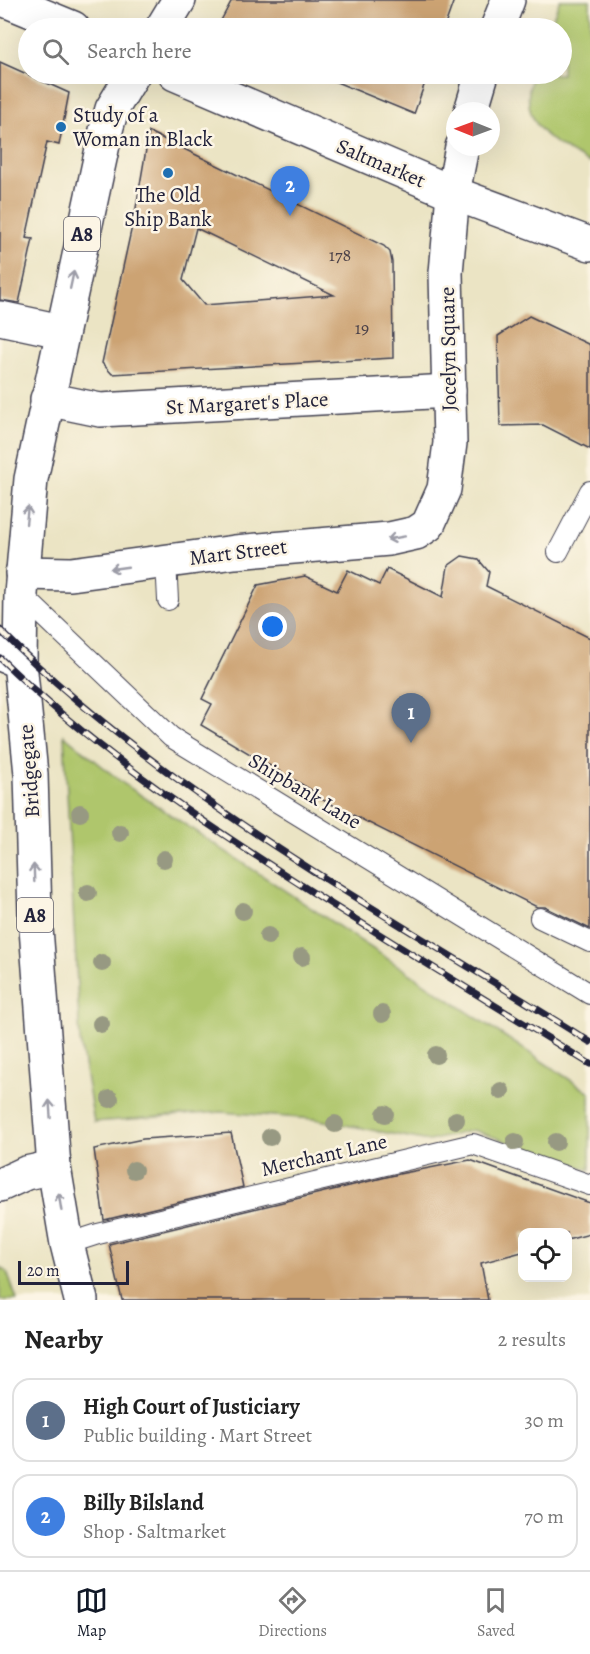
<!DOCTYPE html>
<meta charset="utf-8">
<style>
:root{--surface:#fff;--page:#f6f6f6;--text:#222;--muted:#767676;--line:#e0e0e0;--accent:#111827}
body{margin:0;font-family:Alegreya,serif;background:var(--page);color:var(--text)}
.controls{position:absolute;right:18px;bottom:18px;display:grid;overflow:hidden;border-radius:12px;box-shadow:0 6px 24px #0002}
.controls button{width:54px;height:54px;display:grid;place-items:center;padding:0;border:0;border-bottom:2px solid var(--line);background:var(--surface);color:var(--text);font:30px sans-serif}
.compass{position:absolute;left:446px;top:102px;width:54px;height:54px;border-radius:50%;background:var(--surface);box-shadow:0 6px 24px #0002;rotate:271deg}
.scale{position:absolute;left:18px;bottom:15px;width:111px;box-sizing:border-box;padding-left:6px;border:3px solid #22223b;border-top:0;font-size:16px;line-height:21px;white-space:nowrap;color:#22223b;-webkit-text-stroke:4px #fcf5e5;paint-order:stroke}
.you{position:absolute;left:273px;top:627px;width:21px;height:21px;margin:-15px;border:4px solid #fff;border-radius:50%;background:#1a73e8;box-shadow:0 0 0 9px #1a73e833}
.badge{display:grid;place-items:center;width:39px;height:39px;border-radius:50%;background:var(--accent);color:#fff;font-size:20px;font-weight:700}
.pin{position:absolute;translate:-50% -50px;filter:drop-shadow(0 2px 3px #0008)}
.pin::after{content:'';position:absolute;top:32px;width:21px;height:18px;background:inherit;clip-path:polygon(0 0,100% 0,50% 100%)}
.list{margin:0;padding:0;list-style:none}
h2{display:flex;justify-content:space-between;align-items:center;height:78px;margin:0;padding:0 24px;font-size:26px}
h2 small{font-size:20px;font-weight:400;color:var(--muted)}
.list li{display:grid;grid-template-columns:39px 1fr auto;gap:18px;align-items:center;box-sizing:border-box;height:84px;margin:0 12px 12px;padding:0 12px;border:2px solid var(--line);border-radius:18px}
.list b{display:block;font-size:22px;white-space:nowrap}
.list p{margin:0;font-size:20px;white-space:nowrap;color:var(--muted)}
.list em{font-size:20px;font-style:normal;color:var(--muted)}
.icon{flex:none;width:33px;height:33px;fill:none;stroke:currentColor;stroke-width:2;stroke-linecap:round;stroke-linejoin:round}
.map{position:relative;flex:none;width:590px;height:1300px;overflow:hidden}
.search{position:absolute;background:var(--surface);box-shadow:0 6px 24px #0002;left:18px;right:18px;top:18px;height:66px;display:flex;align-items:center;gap:15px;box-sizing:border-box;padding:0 21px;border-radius:33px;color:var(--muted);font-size:22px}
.sheet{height:270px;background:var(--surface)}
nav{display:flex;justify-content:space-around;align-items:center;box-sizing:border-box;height:84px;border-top:2px solid var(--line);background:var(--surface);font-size:16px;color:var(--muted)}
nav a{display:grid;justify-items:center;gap:3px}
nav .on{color:var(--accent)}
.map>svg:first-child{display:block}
.green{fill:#afc66c;stroke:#687454;stroke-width:1.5}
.building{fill:#cca373;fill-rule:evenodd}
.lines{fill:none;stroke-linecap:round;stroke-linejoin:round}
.lane-casing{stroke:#403f50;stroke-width:22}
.street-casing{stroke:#403f50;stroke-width:36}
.secondary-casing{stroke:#403f50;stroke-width:36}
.primary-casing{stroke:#403f50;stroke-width:36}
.lane{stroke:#fff;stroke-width:20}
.street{stroke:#fff;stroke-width:33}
.secondary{stroke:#fff;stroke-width:33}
.primary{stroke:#fff;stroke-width:33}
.rail-casing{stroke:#22223b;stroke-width:7}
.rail{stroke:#fcf5e5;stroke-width:4.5;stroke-dasharray:14;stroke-linecap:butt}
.tree{fill:#979982}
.oneway{stroke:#9c9ca7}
.poi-dot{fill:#1f6fb2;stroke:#fcf5e5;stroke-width:2}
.labels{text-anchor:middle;stroke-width:5;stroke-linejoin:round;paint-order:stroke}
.number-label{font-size:18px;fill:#4c4249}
.shield{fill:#fcf5e5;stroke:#63616e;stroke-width:1.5}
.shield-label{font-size:20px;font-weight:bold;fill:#22223b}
.poi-label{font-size:21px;fill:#22223b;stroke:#fcf5e5;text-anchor:start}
.street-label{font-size:21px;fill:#22223b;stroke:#fcf5e5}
</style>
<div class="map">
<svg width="590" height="1300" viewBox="0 0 590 1300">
<rect width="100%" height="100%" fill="#fcf5e5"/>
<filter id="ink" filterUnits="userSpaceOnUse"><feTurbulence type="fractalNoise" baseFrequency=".0167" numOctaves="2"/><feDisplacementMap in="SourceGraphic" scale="12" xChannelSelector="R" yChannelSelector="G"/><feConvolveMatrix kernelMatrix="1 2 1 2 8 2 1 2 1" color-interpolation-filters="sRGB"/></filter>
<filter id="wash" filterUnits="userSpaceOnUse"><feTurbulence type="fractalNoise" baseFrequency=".008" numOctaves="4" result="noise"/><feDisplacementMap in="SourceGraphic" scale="24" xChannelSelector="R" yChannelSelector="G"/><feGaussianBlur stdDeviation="1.35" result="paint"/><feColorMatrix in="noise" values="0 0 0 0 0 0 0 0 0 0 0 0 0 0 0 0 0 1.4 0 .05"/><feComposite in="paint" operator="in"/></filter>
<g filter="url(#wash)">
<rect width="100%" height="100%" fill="#ebe4c4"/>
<g class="green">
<path d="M560,0H590V163C553,144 515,123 533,74H562V28H549Z"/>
<polygon points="64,735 124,784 590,1093 590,1170 473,1130 429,1141 314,1119 221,1112 94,1122 80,1041"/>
<polygon points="0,1267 7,1272 17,1300 0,1300"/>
</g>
<g id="blocks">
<g class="building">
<polygon points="232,0 454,0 444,28 217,28"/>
<polygon points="0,62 69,93 59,145 47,142 26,238 33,239 19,303 0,300"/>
<polygon points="317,74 428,74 414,114"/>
<path d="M149,132L384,246L390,252L392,262L393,358L112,374L102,363L136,208ZM196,228L334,295L204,305L183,280Z"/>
<polygon points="529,316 590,345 590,449 543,425 500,426 498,336"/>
<polygon points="462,556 478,559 489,572 486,586 590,638 590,929 545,907 537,907 311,794 313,791 201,725 212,704 202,699 258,585 305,576 337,591 348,570 379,585 387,569 443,597 448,566"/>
<polygon points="231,1133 243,1187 104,1220 94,1149 143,1139"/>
<polygon points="470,1160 590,1203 590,1234 567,1240 567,1233 522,1233 522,1252 481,1263 488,1300 122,1300 109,1244 399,1174"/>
</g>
</g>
</g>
<g filter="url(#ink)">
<use href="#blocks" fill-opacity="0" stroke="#403f50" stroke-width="1.5"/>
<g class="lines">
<g class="lane-casing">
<g id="lane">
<polyline points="558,552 590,491"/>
<polyline points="166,561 168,600"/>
<polyline points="21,594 171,737 590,994"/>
<polyline points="540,918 590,942"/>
<polyline points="67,1244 98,1234 473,1144 590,1185"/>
</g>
</g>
<g class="street-casing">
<g id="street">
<polyline points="162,28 179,0"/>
<polyline points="497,28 508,0"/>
<polyline points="471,111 482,74"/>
<polyline points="453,193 462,147"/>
<polyline points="0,318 61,331"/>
<polyline points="47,399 100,410 449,391"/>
<polyline points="0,1185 26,1173 54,1167"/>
</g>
</g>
<g class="secondary-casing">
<g id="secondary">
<polyline points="22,573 71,574 235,552 389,539 416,533 428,525 444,489 450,443 446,273 453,193"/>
<polyline points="0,654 20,662"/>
</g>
</g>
<g class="primary-casing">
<g id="primary">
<polyline points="5,0 73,28"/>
<polyline points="175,74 453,193 590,244"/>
<polyline points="81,1300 67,1244 54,1167 35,915 31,774 20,662 21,594 31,479 107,126 112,109 133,74"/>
</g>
</g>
<use href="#lane" class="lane"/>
<use href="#street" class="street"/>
<use href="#secondary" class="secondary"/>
<use href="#primary" class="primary"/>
<g class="rail-casing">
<g id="rail">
<path d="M0,630C171,800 388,914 590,1042"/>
<path d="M0,658C99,755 214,830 331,904C417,958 504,1011 590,1064"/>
</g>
</g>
<use href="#rail" class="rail"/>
</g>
<g class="tree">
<circle cx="80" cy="813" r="9"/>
<circle cx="120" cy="833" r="9"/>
<circle cx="164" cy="859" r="9"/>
<circle cx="88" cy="893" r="9"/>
<circle cx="243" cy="911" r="9"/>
<circle cx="268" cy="936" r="9"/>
<circle cx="302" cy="957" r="9"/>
<circle cx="102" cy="963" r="9"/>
<circle cx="382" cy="1014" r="9"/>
<circle cx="101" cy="1024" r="9"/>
<circle cx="436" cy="1055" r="9"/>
<circle cx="501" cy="1091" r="9"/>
<circle cx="110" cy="1099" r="9"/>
<circle cx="385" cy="1114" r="9"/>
<circle cx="456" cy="1120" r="9"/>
<circle cx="335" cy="1124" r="9"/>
<circle cx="270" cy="1137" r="9"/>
<circle cx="515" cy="1142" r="9"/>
<circle cx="556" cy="1142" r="9"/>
<circle cx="134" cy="1170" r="9"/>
</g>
<defs><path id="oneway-shaft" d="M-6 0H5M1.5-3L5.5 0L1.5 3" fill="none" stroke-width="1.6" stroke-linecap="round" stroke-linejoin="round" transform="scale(1.5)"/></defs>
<g class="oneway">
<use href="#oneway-shaft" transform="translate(72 280) rotate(-78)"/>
<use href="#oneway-shaft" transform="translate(27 515) rotate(-84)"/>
<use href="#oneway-shaft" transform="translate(396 538) rotate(170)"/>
<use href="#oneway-shaft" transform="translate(119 568) rotate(172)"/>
<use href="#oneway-shaft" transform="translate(34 873) rotate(-92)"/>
<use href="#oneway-shaft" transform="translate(50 1109) rotate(-94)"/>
<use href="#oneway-shaft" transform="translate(60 1202) rotate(-99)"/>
</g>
</g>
<g class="poi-dot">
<circle cx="61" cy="127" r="6"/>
<circle cx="168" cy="173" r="6"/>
</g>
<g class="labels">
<g class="number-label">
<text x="340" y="261">178</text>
<text x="362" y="334">19</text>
</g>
<g class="shield">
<rect x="64" y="217" width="36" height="34" rx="4.5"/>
<rect x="17" y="898" width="36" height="34" rx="4.5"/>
</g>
<g class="shield-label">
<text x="82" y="241">A8</text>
<text x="35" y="922">A8</text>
</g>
<g class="poi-label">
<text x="73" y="122">Study of a<tspan x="73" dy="24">Woman in Black</tspan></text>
<text x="168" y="202" text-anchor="middle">The Old<tspan x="168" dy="24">Ship Bank</tspan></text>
</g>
<g class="street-label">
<text transform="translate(381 163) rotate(23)" y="7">Saltmarket</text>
<text transform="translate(448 349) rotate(-91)" y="7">Jocelyn Square</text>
<text transform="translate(247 403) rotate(-3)" y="7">St Margaret's Place</text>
<text transform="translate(238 552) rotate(-7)" y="7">Mart Street</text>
<text transform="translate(29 771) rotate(-94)" y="7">Bridgegate</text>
<text transform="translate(305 791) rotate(31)" y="7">Shipbank Lane</text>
<text transform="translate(324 1155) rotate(-13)" y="7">Merchant Lane</text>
</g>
</g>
</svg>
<div class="controls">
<button><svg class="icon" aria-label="locate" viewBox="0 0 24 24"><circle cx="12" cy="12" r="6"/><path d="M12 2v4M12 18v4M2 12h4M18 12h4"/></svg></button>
</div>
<svg class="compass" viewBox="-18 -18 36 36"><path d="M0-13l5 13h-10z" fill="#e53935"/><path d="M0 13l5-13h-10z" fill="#767676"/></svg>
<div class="scale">20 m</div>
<div class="you"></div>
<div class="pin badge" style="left:411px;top:743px;background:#5c6f8a">1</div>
<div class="pin badge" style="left:290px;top:216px;background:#3f7fe0">2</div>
<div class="search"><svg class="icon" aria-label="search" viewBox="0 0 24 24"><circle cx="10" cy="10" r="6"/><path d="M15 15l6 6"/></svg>Search here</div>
</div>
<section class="sheet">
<h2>Nearby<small>2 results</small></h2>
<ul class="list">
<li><span class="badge" style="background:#5c6f8a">1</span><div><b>High Court of Justiciary</b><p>Public building · Mart Street</p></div><em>30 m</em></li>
<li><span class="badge" style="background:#3f7fe0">2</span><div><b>Billy Bilsland</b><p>Shop · Saltmarket</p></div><em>70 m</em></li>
</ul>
</section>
<nav>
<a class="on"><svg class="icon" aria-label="map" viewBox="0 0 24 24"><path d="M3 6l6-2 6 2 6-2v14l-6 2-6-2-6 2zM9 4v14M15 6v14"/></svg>Map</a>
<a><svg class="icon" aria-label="directions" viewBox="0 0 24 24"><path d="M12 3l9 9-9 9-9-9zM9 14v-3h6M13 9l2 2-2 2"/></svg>Directions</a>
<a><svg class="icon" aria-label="saved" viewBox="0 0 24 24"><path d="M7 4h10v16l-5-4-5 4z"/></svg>Saved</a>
</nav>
